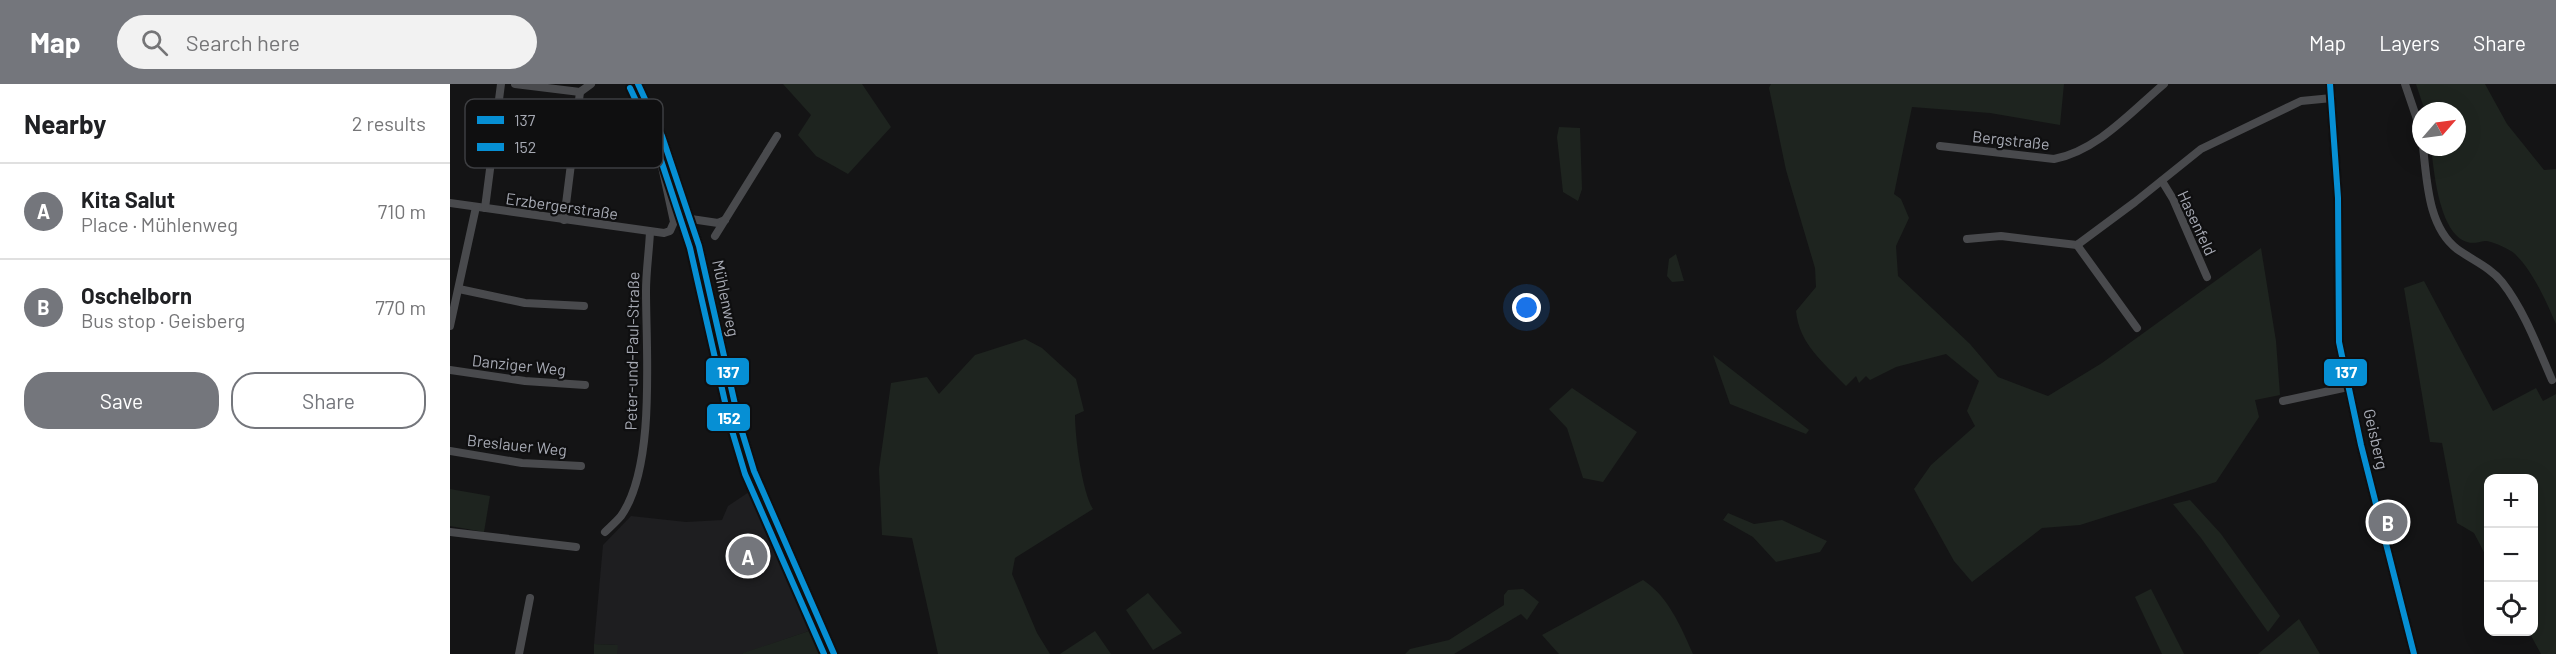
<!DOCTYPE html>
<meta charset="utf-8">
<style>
:root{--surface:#fff;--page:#f2f2f2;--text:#202124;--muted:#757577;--line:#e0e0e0;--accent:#74767c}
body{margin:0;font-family:Barlow,sans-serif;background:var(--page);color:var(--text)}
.controls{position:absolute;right:18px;bottom:18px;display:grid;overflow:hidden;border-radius:12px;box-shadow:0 6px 24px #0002}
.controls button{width:54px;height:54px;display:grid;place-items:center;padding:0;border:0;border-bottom:2px solid var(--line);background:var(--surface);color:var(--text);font:30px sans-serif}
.compass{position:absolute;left:1962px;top:18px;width:54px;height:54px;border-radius:50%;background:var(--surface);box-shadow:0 6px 24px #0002;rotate:62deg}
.you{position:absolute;left:1077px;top:224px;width:21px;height:21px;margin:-15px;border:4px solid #fff;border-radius:50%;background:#1a73e8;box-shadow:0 0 0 9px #1a73e833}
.badge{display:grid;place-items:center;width:39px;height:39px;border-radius:50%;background:var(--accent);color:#fff;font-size:20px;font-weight:700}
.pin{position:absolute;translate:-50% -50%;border:3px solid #fff;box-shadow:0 2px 6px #0006}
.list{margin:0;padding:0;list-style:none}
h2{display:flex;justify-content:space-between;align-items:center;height:78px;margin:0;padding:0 24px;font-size:26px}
h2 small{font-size:20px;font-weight:400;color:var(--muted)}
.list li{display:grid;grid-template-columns:39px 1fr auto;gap:18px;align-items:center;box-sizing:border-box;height:96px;padding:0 24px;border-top:2px solid var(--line)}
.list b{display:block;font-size:22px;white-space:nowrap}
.list p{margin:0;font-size:20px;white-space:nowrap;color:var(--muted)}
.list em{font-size:20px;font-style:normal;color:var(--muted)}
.actions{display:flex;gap:12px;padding:18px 24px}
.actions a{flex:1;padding:14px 0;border:2px solid var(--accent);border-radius:24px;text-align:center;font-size:21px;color:var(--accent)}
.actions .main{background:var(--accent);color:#fff}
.icon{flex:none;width:33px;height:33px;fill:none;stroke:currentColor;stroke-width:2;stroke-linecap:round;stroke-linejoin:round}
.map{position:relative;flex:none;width:2106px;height:570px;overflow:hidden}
header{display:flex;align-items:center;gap:36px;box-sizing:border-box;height:84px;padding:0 30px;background:var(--accent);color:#fff}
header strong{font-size:28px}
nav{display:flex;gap:33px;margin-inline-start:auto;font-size:21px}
.search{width:420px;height:54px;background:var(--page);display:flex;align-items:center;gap:15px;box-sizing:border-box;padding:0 21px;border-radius:33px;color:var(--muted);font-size:22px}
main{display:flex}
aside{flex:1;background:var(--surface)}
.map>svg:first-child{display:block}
.built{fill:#1e1e20}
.green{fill:#1e241f}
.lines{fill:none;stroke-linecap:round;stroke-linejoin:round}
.minor{stroke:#494a4d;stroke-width:8}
.tertiary{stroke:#494a4d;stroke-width:9}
.bus-1-casing{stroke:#0f0f10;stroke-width:10}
.bus-2-casing{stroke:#0f0f10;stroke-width:10}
.bus-1{stroke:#068fd4;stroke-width:6}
.bus-2{stroke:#068fd4;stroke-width:6}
.labels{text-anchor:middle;stroke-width:4.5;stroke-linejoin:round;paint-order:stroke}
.street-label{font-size:16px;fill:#a7aab4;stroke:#0f0f10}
.key{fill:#0f0f10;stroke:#3d3e41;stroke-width:1.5}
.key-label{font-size:16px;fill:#a7aab4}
.line-badge{stroke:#0f0f10;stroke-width:2}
.badge-label{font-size:16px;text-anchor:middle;font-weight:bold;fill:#fff}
</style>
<header>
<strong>Map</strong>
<div class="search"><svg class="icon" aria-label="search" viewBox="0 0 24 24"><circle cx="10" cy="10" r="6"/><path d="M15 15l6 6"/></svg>Search here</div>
<nav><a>Map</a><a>Layers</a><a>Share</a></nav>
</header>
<main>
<aside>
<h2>Nearby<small>2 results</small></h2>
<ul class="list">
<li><span class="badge">A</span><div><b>Kita Salut</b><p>Place · Mühlenweg</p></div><em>710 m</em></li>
<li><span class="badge">B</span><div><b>Oschelborn</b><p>Bus stop · Geisberg</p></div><em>770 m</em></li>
</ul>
<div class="actions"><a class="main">Save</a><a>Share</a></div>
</aside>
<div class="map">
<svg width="2106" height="570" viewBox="0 0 2106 570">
<rect width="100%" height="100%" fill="#141415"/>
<polygon class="built" points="305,404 359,547 292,570 167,570 167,561 144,560 153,461 181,432 236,438 272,436 278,422"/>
<g class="green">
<polygon points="333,0 412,0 441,43 398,90 366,72 348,51 361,31"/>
<path d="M1321,0H1614L1610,41L1540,29L1462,23L1444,110L1451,115L1459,134L1446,162L1448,192L1520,260L1548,293L1598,312L1652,279L1811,164L1826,257L1830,311L1805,316L1809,333L1766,398L1630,441L1592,444L1522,498L1504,477L1464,405L1481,381L1525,342L1517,327L1529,297L1496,270L1446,283L1420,296L1416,292L1409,299L1406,292L1396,302C1374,279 1349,260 1346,227L1366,203L1365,184L1336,86L1319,4Z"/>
<path d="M1966,0H2035L2057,40L2094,86L2106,85V240C2096,217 2083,187 2064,169C2059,165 2042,157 2035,157C2029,158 2023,160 2017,158C1989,149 1984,87 1981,63H2007V27H1975Z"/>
<polygon points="1109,43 1130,44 1132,105 1128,117 1113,108 1107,53"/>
<polygon points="1226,170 1234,197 1222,198 1217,192 1219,175"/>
<polygon points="1974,197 2043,327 2086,304 2093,317 2106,310 2106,570 2091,570 2079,548 2084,548 2084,394 2038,394 2038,476 2024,449 2007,439 1992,359 1980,358 1954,204"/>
<path d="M575,255L592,264L626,295L634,327L625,331C625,353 632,408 643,425L565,474L562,490L587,549L600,570H488L462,454L432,451L429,385L441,299L477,293L489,310L525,271Z"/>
<polygon points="1263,271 1359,346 1356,350 1280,320"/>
<polygon points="1122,304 1187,348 1153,398 1133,394 1117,344 1099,325"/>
<polygon points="0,405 40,412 34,448 0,442"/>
<polygon points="1740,416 1771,450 1830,532 1818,548 1751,454 1723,420"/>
<polygon points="1278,429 1304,440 1332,436 1377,457 1370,468 1326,478 1303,453 1273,436"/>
<path d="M1193,496C1218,512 1231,543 1243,570H1109L1092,551Z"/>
<polygon points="1073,505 1089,518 1077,536 1071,530 1004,570 955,570 960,565 999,556 1054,521 1054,511 1058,506"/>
<polygon points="1701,505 1734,570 1712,570 1685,513"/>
<polygon points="698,509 732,549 703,566 676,526"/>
<polygon points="1849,535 1870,570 1808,570"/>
<polygon points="359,547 370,570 292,570 293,569"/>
<polygon points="645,547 661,570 610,570 613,568"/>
<polygon points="144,560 168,561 167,570 144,570"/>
</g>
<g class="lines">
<g class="minor">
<polyline points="65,0 130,8 141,0"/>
<polyline points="1955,0 1971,47"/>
<path d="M1490,62L1604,75C1647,67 1682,27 1714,0"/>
<path d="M1973,63C1977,97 1978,143 2007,165C2022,176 2040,183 2052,198C2074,226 2088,264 2102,296"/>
<polyline points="1712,97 1723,115 1757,193"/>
<polyline points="0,119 214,149 220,147 224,138 211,78 213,74 218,72"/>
<polyline points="35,124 51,0"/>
<polyline points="241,135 268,139 275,136"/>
<polyline points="114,136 130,8"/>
<polyline points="265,152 327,52"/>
<polyline points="1517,155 1551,152 1627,161 1685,118 1751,65 1851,17 1882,14"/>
<polyline points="1627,161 1687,244"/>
<polyline points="9,205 75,219 134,222"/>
<polyline points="0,242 26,123"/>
<polyline points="0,286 75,297 135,301"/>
<polyline points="1833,317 1898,303"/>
<polyline points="0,367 72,379 131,382"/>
<polyline points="0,448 126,463"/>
<path d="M155,448C160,443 166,438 171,432C206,382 196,267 196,207C196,188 199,168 200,148"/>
<polyline points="69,570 80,514"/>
</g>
<g class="tertiary">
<polyline points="188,0 212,52 249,162 289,338 304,387 384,570"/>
<polyline points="1880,0 1888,114 1889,258 1911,361 1964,570"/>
</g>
<g class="bus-1-casing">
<g id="bus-1">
<polyline points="188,0 212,52 249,162 289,338 304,387 384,570"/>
<polyline points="1880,0 1888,114 1889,258 1911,361 1964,570"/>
</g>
</g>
<g class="bus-2-casing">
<polyline id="bus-2" points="180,4 204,55 240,164 280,340 295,390 374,570"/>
</g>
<use href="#bus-1" class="bus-1"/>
<use href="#bus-2" class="bus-2"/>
</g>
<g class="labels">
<g class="street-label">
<text transform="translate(1561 56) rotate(6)" y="6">Bergstraße</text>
<text transform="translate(112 122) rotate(8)" y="6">Erzbergerstraße</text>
<text transform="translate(1747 139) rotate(65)" y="6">Hasenfeld</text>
<text transform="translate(276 214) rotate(78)" y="6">Mühlenweg</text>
<text transform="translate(182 267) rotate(-89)" y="6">Peter-und-Paul-Straße</text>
<text transform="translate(69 281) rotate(6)" y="6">Danziger Weg</text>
<text transform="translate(1926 355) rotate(77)" y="6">Geisberg</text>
<text transform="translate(67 361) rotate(6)" y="6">Breslauer Weg</text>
</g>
</g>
<rect x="15" y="15" width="198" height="69" rx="9" class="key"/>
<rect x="27" y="32" width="27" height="8" fill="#068fd4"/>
<rect x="27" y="59" width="27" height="8" fill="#068fd4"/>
<g class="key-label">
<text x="64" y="42">137</text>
<text x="64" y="69">152</text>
</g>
<g class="line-badge">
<rect x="255" y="273" width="45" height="29" rx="6" fill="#068fd4"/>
<rect x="1873" y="274" width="45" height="29" rx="6" fill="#068fd4"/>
<rect x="256" y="319" width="45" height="29" rx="6" fill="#068fd4"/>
</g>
<g class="badge-label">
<text x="278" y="294">137</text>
<text x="1896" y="294">137</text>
<text x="279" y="340">152</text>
</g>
</svg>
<div class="controls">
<button>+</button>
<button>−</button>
<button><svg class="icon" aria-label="locate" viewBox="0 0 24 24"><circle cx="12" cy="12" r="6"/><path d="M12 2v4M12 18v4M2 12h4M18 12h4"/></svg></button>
</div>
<svg class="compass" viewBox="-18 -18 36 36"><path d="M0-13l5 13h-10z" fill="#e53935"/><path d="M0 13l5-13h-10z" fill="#757577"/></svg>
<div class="you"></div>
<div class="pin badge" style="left:298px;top:472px">A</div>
<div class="pin badge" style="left:1938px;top:438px">B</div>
</div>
</main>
